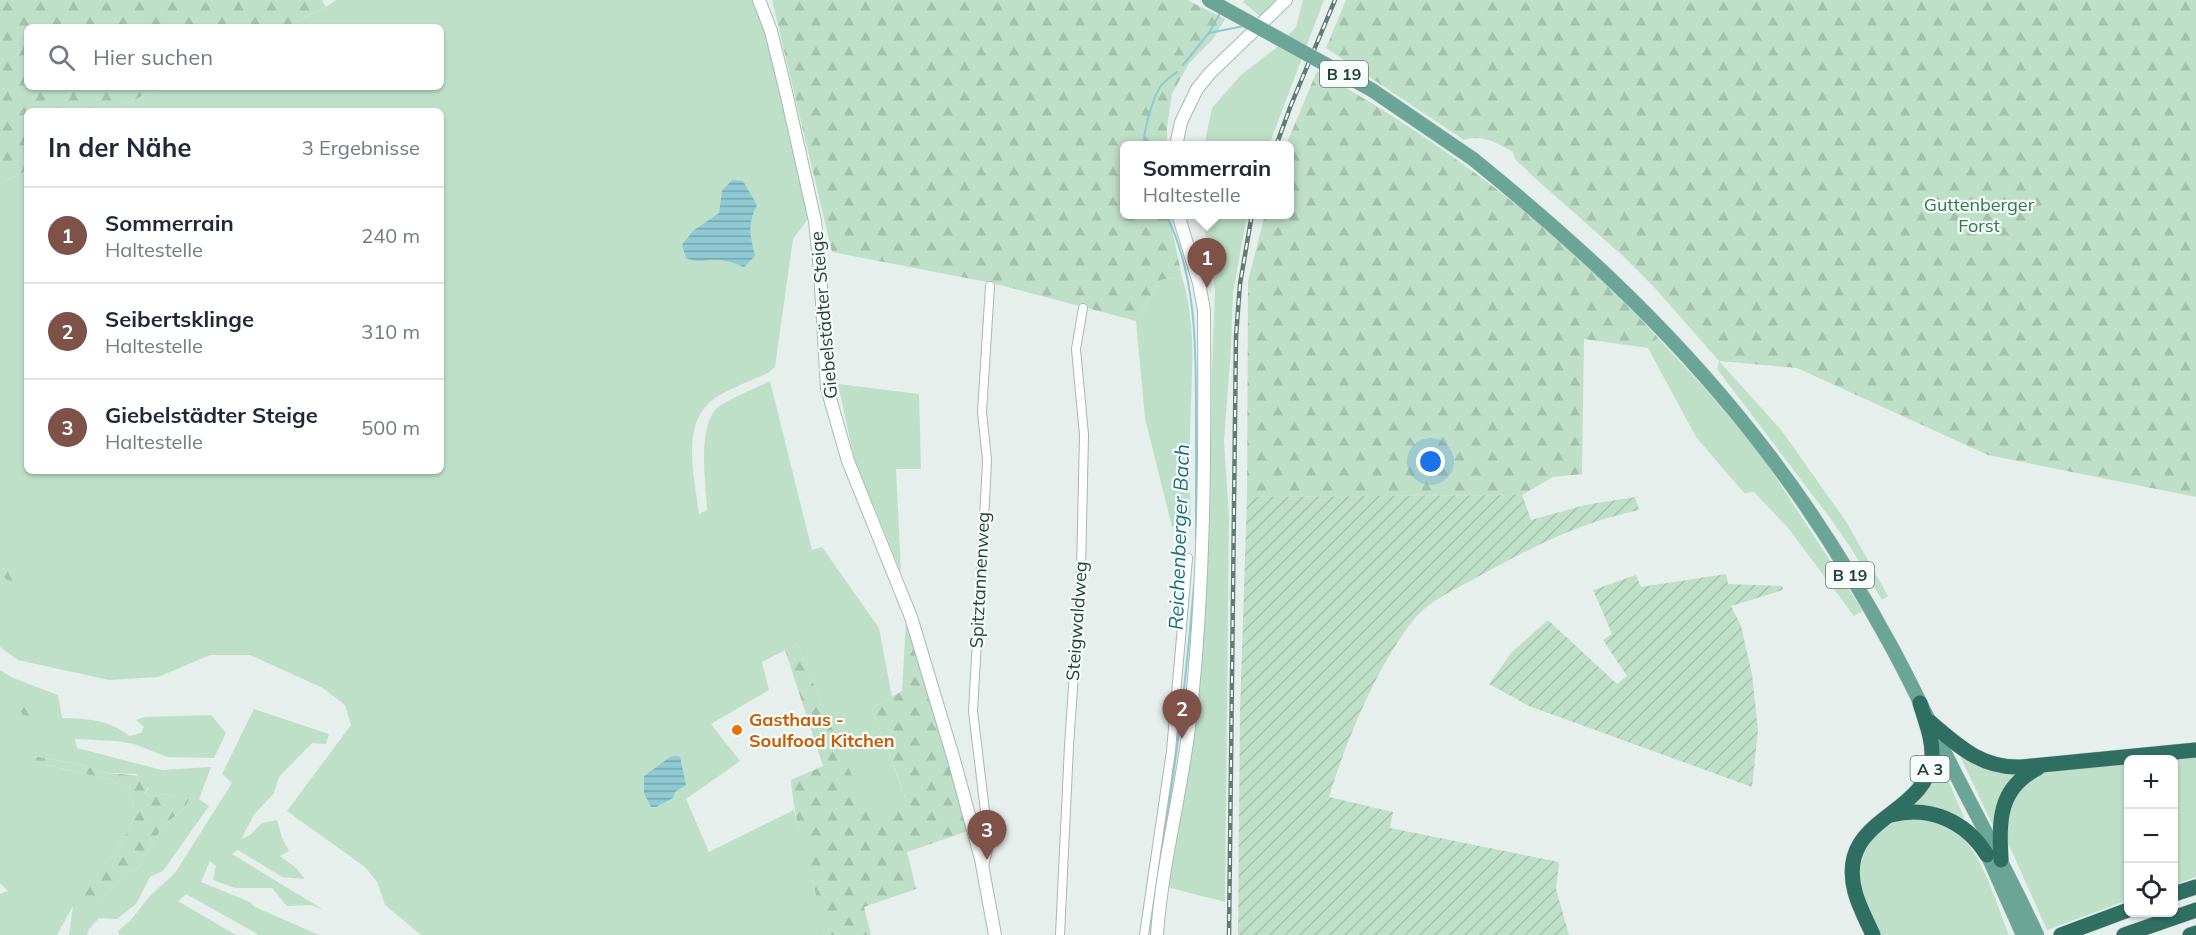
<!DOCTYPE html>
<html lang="de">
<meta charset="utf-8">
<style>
:root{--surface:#fff;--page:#f2f2f3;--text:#1f2937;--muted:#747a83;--line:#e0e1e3;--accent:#7f5249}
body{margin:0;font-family:Mulish,sans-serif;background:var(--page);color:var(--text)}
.controls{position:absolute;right:18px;bottom:18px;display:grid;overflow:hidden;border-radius:9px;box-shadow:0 2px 4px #0004}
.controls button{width:54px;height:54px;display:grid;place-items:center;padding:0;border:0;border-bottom:2px solid var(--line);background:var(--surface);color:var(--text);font:30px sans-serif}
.you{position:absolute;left:1431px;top:462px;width:21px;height:21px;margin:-15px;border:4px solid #fff;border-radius:50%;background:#1a73e8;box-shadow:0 0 0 9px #1a73e833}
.badge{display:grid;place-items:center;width:39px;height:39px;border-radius:50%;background:var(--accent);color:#fff;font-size:20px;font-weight:700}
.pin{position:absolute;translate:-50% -50px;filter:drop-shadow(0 2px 3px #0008)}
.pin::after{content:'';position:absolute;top:32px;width:21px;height:18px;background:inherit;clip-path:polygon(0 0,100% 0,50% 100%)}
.popup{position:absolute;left:1120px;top:141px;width:174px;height:78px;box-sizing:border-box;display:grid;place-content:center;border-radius:9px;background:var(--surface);filter:drop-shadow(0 2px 4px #0005);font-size:20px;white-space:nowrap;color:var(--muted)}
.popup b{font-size:22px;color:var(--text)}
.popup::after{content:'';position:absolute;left:50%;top:100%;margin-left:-12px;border:12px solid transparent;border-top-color:var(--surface)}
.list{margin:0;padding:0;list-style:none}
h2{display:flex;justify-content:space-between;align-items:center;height:78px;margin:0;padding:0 24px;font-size:26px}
h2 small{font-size:20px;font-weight:400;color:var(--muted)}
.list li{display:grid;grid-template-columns:39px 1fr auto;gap:18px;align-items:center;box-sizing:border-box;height:96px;padding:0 24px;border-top:2px solid var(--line)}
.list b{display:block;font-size:22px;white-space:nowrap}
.list p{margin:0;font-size:20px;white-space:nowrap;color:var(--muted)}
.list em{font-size:20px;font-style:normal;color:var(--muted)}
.icon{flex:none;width:33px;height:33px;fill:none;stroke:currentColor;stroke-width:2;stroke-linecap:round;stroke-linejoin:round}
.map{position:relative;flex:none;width:2196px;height:935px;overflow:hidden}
.search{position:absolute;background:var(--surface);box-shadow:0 2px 4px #0004;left:24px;top:24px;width:420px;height:66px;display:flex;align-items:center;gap:15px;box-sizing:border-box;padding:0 21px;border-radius:9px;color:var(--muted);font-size:22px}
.panel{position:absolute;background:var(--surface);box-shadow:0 2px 4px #0004;left:24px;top:108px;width:420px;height:366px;border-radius:9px}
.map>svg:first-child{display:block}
.grass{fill:#bfe0c8;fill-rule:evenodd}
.forest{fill:url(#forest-firs)}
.garden{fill:url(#garden-furrows)}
.water{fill:url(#water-rules)}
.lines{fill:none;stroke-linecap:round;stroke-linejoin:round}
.stream{stroke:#8ec9d4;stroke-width:2}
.minor-casing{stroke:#a8b8b2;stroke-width:10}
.secondary-casing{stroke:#a4bbb3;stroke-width:14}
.primary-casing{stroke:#c2cac8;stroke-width:15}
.motorway-casing{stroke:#c2cac8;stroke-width:16}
.minor{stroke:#fff;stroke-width:8}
.secondary{stroke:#fff;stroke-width:12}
.primary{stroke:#6aa596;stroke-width:14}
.motorway{stroke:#2f6f62;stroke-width:15}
.rail-casing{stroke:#5f7d75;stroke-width:4.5}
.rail{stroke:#f7fbf9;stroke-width:2;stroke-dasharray:7;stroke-linecap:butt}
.primary-bridge-casing{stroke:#c2cac8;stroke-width:15;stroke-linecap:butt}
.primary-bridge{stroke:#6aa596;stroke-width:14}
.food-dot{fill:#e8710a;stroke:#f7fbf9;stroke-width:2}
.labels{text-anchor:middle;stroke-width:4.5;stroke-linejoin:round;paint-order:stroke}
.shield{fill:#f7fbf9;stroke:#637a73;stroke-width:1.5}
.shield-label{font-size:16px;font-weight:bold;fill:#24423a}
.park-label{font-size:18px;fill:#2d7a4b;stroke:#f7fbf9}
.street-label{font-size:18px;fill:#24423a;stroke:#f7fbf9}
.food-label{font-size:18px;font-weight:bold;fill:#c56008;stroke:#f7fbf9;text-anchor:start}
.water-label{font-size:20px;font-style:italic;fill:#1c6f80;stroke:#f7fbf9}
</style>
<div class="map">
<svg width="2196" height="935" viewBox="0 0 2196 935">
<defs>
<pattern id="forest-firs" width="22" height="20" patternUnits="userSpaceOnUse" patternTransform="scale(1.5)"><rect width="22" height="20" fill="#bfe0c8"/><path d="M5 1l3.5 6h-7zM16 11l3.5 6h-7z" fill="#a4c1ad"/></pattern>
<pattern id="garden-furrows" width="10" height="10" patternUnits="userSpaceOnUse" patternTransform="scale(1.5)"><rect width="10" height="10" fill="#bfe0c8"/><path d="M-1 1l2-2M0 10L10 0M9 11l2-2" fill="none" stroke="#a4c1ad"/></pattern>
<pattern id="water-rules" width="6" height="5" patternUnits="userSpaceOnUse" patternTransform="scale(1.5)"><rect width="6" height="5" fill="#8ec9d4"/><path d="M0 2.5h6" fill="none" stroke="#74a5ad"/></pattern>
</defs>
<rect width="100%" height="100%" fill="#e6efeb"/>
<g class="grass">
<path d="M336,0H753L766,34L808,219L793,239L775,367L768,373C753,380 721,392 710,402C681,428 695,479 699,514L707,510C706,483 697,430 716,409C725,400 757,388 770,381L812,550L822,547L879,628L892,697L872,709L906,799L869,817L797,644L762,662L769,690L711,724L740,761L686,799L709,852L794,810L822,915L824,935H421L385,905L377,882L365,867L287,811L351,725L345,705L323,688L250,655H210L158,677L109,680L18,660L0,647V184L27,170V471H441V111H111L161,87H441V27H285L326,7Z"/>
<polygon points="1244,0 1277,0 1261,17 1243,2"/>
<polygon points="1303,0 1324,0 1269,145 1204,146 1212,108 1241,75 1276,48 1296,27"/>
<polygon points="1202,215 1247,215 1233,293 1231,348 1224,441 1229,517 1225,902 1167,887 1210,521 1212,371 1215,290"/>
<path d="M1182,277C1198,329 1191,379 1190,433C1189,464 1190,494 1191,525L1172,527L1145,418L1136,321L1160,280Z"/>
<polygon points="1658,338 1709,393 1761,455 1863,611 1854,616 1788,528 1754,492 1744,493 1696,437 1648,348"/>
<polygon points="1719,361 1782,431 1847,523 1888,596 1882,600 1851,548 1830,518 1717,369"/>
<polygon points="838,384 919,394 921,469 896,469 901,572 854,458"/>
<path d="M0,670L13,678L58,695L62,718C90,719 106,719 130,736L141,733L144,727L136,720L145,717L211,715L226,733L214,758L167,757L134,744L117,741L75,739L77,748L162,770L211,767L199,799L209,806L163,871L150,877L136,904L117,919L99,918L89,929L87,935H69L73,906L57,935H0V894L8,891L0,883ZM33,756L83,765L106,773L137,774L149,788L144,793L151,797L165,794L183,798L185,808L165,824L144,855L140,866L119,881L97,904H75C88,879 132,839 134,813C135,797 123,787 111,780L30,761Z"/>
<polygon points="254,709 329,734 326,744 312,743 279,777 274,793 254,815 241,839 250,835 262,823 277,820 282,838 289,851 280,856 296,868 305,879 282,877 238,850 232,854 324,910 311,905 287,906 272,888 235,888 213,880 216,866 210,861 201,882 250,902 255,907 319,935 259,935 186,894 178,901 236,935 119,935 118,931 130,921 149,897 175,873 232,783 222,774"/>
<polygon points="1960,756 2026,770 1993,824 1992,824"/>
<polygon points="2196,756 2196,877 2174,885 2174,760"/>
<path d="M2128,761V900L2047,930L2005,836C2004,824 2008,816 2012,804C2014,800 2015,795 2017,791C2037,763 2097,765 2128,761Z"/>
<polygon points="1940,762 1964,817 1962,820 1913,807 1911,803"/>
<path d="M1915,816C1924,819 1938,819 1946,824C1980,842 1995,901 2009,935H1880C1874,921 1865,906 1862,891C1854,852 1876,823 1915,816Z"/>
</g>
<g class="forest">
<polygon points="0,0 322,0 326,7 285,27 27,27 27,87 161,87 111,111 27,111 27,170 0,184"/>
<polygon points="772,0 1187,0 1225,19 1213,39 1189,63 1172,94 1167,128 1167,145 1124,146 1124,214 1169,215 1182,277 1160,280 1136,321 992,283 832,252"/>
<path d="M1346,0H2196V497L1988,455L1797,368L1719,361L1654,287L1622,255L1536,179L1515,159L1513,152C1496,143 1484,134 1464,140L1326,48Z"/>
<path d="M1317,71C1443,142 1561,230 1658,338L1648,348L1584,339L1582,474L1553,477L1522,495L1247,497L1248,281L1265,215L1290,214V146L1286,145Z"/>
<polygon points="0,558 20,581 18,586 12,585 0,573"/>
<path d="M906,621L968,831L907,852L916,889L864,907L871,935H824C817,882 795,834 791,780L823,766L785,650L797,644L869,816L906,798L872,709L902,691Z"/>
<path d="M22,702L25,705C32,704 37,703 41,711L39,715L32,721C24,719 19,711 18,703Z"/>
<path d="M33,756L83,765L106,773L144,776L151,784L144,793L151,797L165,794L189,799L185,808L165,824L144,855L140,866L119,881L97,904H74C88,879 132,839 134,813C135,797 123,787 111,780L30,761Z"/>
</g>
<g class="garden">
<path d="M1522,495L1531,520L1585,505L1635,497L1639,510C1624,514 1609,517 1595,522C1552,536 1511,559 1472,580C1455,589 1427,603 1415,618C1378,663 1346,741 1329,797L1393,812L1390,828L1559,862L1556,889L1569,935H1238L1240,712L1247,497Z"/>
<polygon points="1726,574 1728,584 1782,586 1783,590 1731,606 1741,626 1752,674 1758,730 1752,787 1529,706 1489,684 1512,652 1548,620 1617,684 1627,676 1603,640 1612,634 1593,590 1636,575 1641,587"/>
</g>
<g class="water">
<path d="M732,180L743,181L757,205C747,226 750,234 755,256L744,267C736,264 729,261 720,260C707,259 699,264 686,258L682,245L693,231L719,213L722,191Z"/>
<polygon points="676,756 680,757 686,785 675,792 673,798 656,807 651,807 644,793 644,776 670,757"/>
</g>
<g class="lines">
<g class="stream">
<polyline points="1209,33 1244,26"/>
<polyline points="1183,65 1209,33 1220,13"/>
<path d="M1144,146C1142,136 1153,98 1159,89C1162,82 1171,77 1177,72"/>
<path d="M1166,214C1197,277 1196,349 1196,417C1196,458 1196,499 1196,540"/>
<path d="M1158,868C1176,774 1186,680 1194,585"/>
<polyline points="1151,935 1157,873"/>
</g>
<g class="minor-casing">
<g id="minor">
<polyline points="984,866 989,845 973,711 986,482 987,460 982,412 990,286"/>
<polyline points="1060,935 1069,746 1081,570 1084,435 1076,349 1083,308"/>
<polyline points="1144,935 1171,751 1188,558"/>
</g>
</g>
<g class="secondary-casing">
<g id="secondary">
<polyline points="759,0 771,31 786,92 815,221 820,270 827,388 848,461 911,617 954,760 981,859 995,935"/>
<polyline points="1176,146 1181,122 1197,89 1210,73 1286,0"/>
<path d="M1157,935C1162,862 1182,792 1190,719C1205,583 1205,447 1204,310L1199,283L1178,214"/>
</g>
</g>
<g class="primary-casing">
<g id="primary">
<path d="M1473,159C1584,249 1682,340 1769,455C1814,514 1854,578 1890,644C1911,682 1929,722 1949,761C1978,819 2010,876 2037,935"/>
<polyline points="1983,845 2023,935"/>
</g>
</g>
<g class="motorway-casing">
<g id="motorway">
<path d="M1930,722C1958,746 1982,769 2022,767L2196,750"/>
<path d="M1891,815C1929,805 1966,821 1987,855"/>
<path d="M2001,860C1999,821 1998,788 2038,768"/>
<polyline points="2174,894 2196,887"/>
<path d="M1873,935C1867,921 1859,907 1855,892C1835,816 1927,818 1932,757C1933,739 1925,720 1920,703"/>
<polyline points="2061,935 2128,910"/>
<polyline points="2124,935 2196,910"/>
<polyline points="2190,935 2196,933"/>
</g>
</g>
<use href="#minor" class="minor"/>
<use href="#secondary" class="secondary"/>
<use href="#primary" class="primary"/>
<use href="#motorway" class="motorway"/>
<g class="rail-casing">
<g id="rail">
<polyline points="1276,146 1291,105 1335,0"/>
<polyline points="1229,935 1236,336 1240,284 1252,214"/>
</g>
</g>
<use href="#rail" class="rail"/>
<g class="primary-bridge-casing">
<polyline id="primary-bridge" points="1209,0 1372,90 1473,159"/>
</g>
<use href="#primary-bridge" class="primary-bridge"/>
</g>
<circle class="food-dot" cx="737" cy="730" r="6"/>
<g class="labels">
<g class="shield">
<rect x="1320" y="61" width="48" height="26" rx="4.5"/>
<rect x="1826" y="562" width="48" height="26" rx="4.5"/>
<rect x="1910.5" y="756" width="39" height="26" rx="4.5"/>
</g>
<g class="shield-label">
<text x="1344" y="80">B 19</text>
<text x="1850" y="581">B 19</text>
<text x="1930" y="775">A 3</text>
</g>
<g class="park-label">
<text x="1979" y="211">Guttenberger<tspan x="1979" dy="21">Forst</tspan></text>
</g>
<g class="street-label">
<text transform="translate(824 315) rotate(-95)" y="6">Giebelstädter Steige</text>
<text transform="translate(980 580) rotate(-87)" y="6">Spitztannenweg</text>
<text transform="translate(1077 621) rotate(-86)" y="6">Steigwaldweg</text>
</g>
<g class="food-label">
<text x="749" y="726">Gasthaus -<tspan x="749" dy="21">Soulfood Kitchen</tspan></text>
</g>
<g class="water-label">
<text transform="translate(1179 537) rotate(-88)" y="7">Reichenberger Bach</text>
</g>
</g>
</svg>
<div class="controls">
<button>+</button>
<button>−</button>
<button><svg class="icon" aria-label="locate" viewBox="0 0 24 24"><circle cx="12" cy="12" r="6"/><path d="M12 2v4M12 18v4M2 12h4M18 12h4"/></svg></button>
</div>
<div class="you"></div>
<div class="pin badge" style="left:1207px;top:288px">1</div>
<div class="popup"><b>Sommerrain</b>Haltestelle</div>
<div class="pin badge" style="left:1182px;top:739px">2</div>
<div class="pin badge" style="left:987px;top:860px">3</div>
<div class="search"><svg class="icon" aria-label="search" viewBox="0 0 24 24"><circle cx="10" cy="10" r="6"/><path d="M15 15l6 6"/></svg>Hier suchen</div>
<section class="panel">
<h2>In der Nähe<small>3 Ergebnisse</small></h2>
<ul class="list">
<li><span class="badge">1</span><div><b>Sommerrain</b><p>Haltestelle</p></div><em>240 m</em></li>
<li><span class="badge">2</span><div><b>Seibertsklinge</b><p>Haltestelle</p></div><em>310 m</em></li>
<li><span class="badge">3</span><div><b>Giebelstädter Steige</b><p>Haltestelle</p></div><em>500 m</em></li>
</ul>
</section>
</div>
